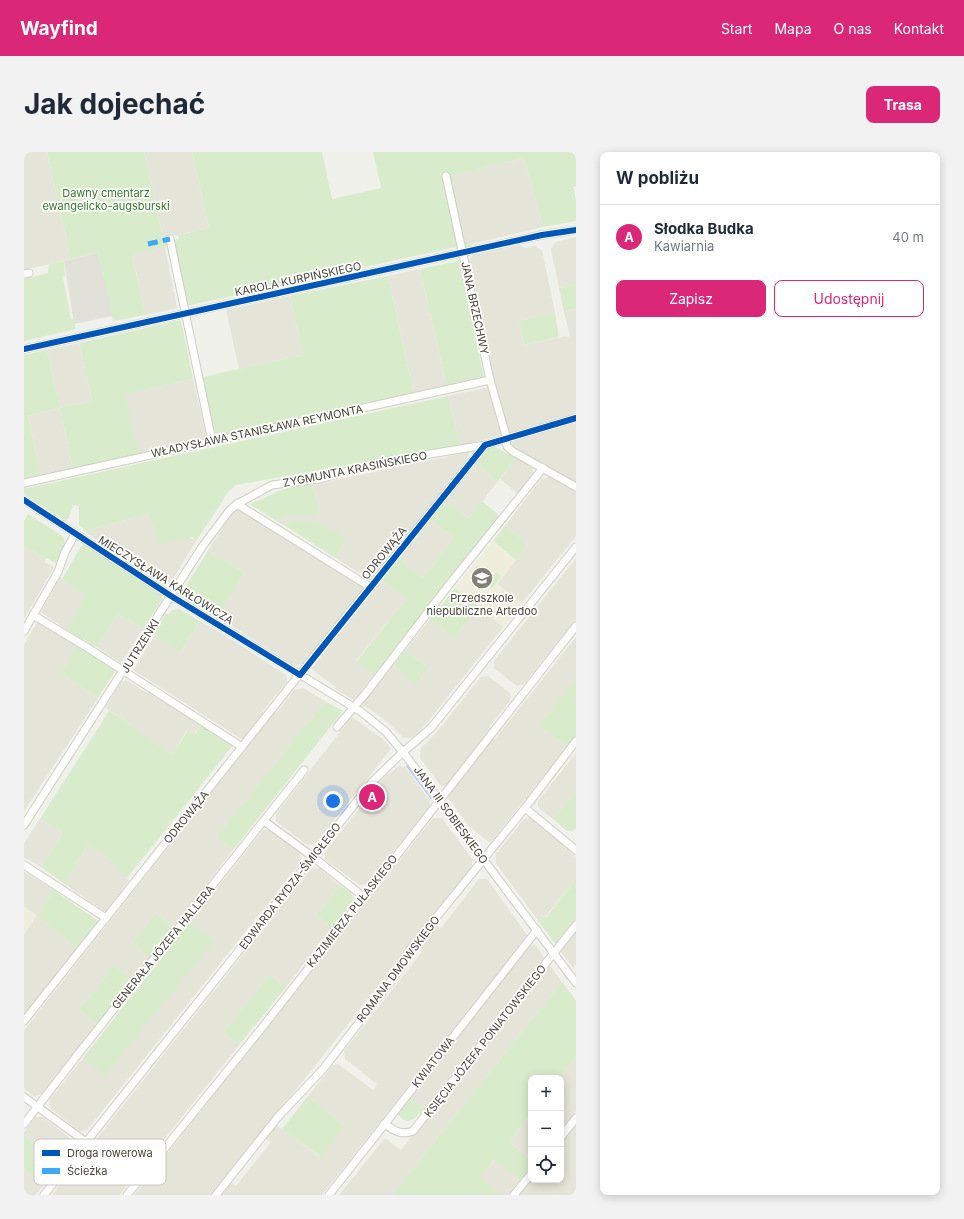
<!DOCTYPE html>
<html lang="pl">
<meta charset="utf-8">
<style>
:root{--surface:#fff;--page:#f2f2f3;--text:#1f2937;--muted:#747a83;--line:#e0e1e3;--accent:#db2777}
body{margin:0;font-family:Inter,sans-serif;background:var(--page);color:var(--text)}
.controls{position:absolute;right:12px;bottom:12px;display:grid;overflow:hidden;border-radius:8px;box-shadow:0 2px 10px #0003}
.controls button{width:36px;height:36px;display:grid;place-items:center;padding:0;border:0;border-bottom:1px solid var(--line);background:var(--surface);color:var(--text);font:20px sans-serif}
.you{position:absolute;left:309px;top:649px;width:14px;height:14px;margin:-10px;border:3px solid #fff;border-radius:50%;background:#1a73e8;box-shadow:0 0 0 6px #1a73e833}
.badge{display:grid;place-items:center;width:26px;height:26px;border-radius:50%;background:var(--accent);color:#fff;font-size:13px;font-weight:700}
.pin{position:absolute;translate:-50% -50%;border:2px solid #fff;box-shadow:0 1px 4px #0006}
.list{margin:0;padding:0;list-style:none}
h2{display:flex;justify-content:space-between;align-items:center;height:52px;margin:0;padding:0 16px;font-size:17px}
h2 small{font-size:13px;font-weight:400;color:var(--muted)}
.list li{display:grid;grid-template-columns:26px 1fr auto;gap:12px;align-items:center;box-sizing:border-box;height:64px;padding:0 16px;border-top:1px solid var(--line)}
.list b{display:block;font-size:15px;white-space:nowrap}
.list p{margin:0;font-size:13px;white-space:nowrap;color:var(--muted)}
.list em{font-size:13px;font-style:normal;color:var(--muted)}
.actions{display:flex;gap:8px;padding:12px 16px}
.actions a{flex:1;padding:9px 0;border:1px solid var(--accent);border-radius:8px;text-align:center;font-size:14px;color:var(--accent)}
.actions .main{background:var(--accent);color:#fff}
.icon{flex:none;width:22px;height:22px;fill:none;stroke:currentColor;stroke-width:2;stroke-linecap:round;stroke-linejoin:round}
.map{position:relative;flex:none;width:552px;height:1043px;overflow:hidden;border-radius:8px}
header{display:flex;align-items:center;gap:24px;box-sizing:border-box;height:56px;padding:0 20px;background:var(--accent);color:#fff}
header strong{font-size:19px}
nav{display:flex;gap:22px;margin-inline-start:auto;font-size:14px}
.intro{display:flex;align-items:center;justify-content:space-between;box-sizing:border-box;height:96px;padding:0 24px}
h1{margin:0;font-size:28px}
.button{padding:10px 18px;border-radius:8px;background:var(--accent);color:#fff;font-size:14px;font-weight:700}
main{display:flex;gap:24px;padding:0 24px}
aside{flex:1;background:var(--surface);border-radius:8px;box-shadow:0 2px 10px #0003}
.map>svg:first-child{display:block}
.residential{fill:#e5e4d8}
.industrial{fill:#e1e0d9}
.education{fill:#efeedd}
.green{fill:#d8eccb}
.lines{fill:none;stroke-linecap:round;stroke-linejoin:round}
.stream{stroke:#bccfee;stroke-width:2}
.street-casing{stroke:#cfcec8;stroke-width:9}
.street{stroke:#fdfdfc;stroke-width:7}
.quiet{stroke:#3fa9f5;stroke-width:5;stroke-dasharray:10 5;stroke-linecap:butt}
.cycleway-casing{stroke:#fff;stroke-width:8}
.cycleway{stroke:#0057b8;stroke-width:6}
.labels{text-anchor:middle;stroke-width:3.5;stroke-linejoin:round;paint-order:stroke}
.park-label{font-size:11px;fill:#36792a;stroke:#fff}
.street-label{font-size:11px;fill:#474437;stroke:#fff}
.poi-label{font-size:11px;fill:#474437;stroke:#fff}
.key{fill:#fff;stroke:#c8c7c3;stroke-width:1}
.key-label{font-size:11px;fill:#474437}
</style>
<header>
<strong>Wayfind</strong>
<nav><a>Start</a><a>Mapa</a><a>O nas</a><a>Kontakt</a></nav>
</header>
<div class="intro"><h1>Jak dojechać</h1><a class="button">Trasa</a></div>
<main>
<div class="map">
<svg width="552" height="1043" viewBox="0 0 552 1043">
<rect width="100%" height="100%" fill="#f1f1eb"/>
<g class="residential">
<polygon points="0,0 23,0 47,107 0,118"/>
<polygon points="120,0 168,0 185,76 139,86"/>
<polygon points="500,6 519,75 447,92 440,88 427,23"/>
<polygon points="552,85 552,133 535,136 527,97 531,90"/>
<polygon points="497,93 501,96 511,94 518,98 531,161 495,169 500,193 541,184 542,185 546,184 540,160 552,157 552,262 484,282 472,238 472,231 470,231 444,109 449,103"/>
<polygon points="141,95 153,156 121,163 108,101"/>
<polygon points="396,117 423,235 390,242 364,124"/>
<polygon points="266,144 279,203 215,217 202,158"/>
<polygon points="55,191 68,249 36,256 49,317 17,324 4,264 36,256 23,198"/>
<polygon points="169,227 183,287 115,303 100,242"/>
<polygon points="465,235 479,281 478,283 436,294 424,244"/>
<polygon points="552,271 552,331 490,296 487,290"/>
<polygon points="445,300 443,311 431,323 346,428 312,406 323,388 267,369 258,372 251,368 264,363 293,363 296,356 288,333"/>
<polygon points="492,306 508,315 509,322 494,342 476,327"/>
<polygon points="451,311 474,329 444,367 421,349"/>
<polygon points="525,325 552,340 552,384 498,451 473,432 504,392 481,374 517,327"/>
<polygon points="215,358 340,436 279,512 271,514 194,465 220,421 184,399 208,360"/>
<polygon points="125,362 172,389 147,430 139,431 64,382 64,378"/>
<polygon points="406,367 430,386 399,425 375,406"/>
<polygon points="0,395 22,406 20,410 30,415 0,467"/>
<polygon points="552,406 552,467 500,532 493,534 470,516 470,509"/>
<polygon points="36,426 63,443 43,478 17,460"/>
<polygon points="357,428 382,447 332,509 350,523 330,548 311,537 312,535 287,517"/>
<polygon points="456,455 479,475 398,577 387,586 379,586 368,574 346,557 337,553 368,514 393,532 405,517 381,498 406,467 430,486"/>
<polygon points="93,462 119,477 97,511 74,496"/>
<polygon points="14,469 53,494 36,521 74,546 0,659 0,493"/>
<polygon points="176,469 205,486 262,523 263,530 239,559 241,561 219,588 109,518 131,483 156,501"/>
<polygon points="552,485 552,530 550,529 515,573 543,595 466,691 445,674 423,644 467,586 470,588"/>
<polygon points="464,524 486,541 486,549 465,575 467,577 422,634 417,634 396,606 397,596 412,581 457,525"/>
<polygon points="102,528 124,541 126,540 178,572 170,582 163,578 148,603 116,582 105,573 106,571 81,556 98,529"/>
<polygon points="279,536 301,549 192,685 209,698 150,775 132,761 108,791 126,806 109,827 90,813 55,858 73,873 18,942 10,944 0,936 0,878 250,561 252,561 270,538"/>
<polygon points="328,565 359,587 367,597 291,692 283,693 252,669 252,662"/>
<polygon points="552,601 552,639 529,667 514,655 514,649"/>
<polygon points="375,614 381,615 406,649 405,655 343,732 336,733 301,708 301,700 360,625"/>
<polygon points="409,666 418,666 448,707 448,715 321,876 188,1043 110,1043 251,866"/>
<polygon points="508,666 552,705 552,727 521,765 520,764 515,770 472,711 472,702 500,667"/>
<polygon points="16,667 39,680 17,715 0,705 0,691"/>
<polygon points="246,677 276,701 277,710 63,978 55,979 26,956 25,948 59,906 81,923 189,789 166,770 239,678"/>
<polygon points="63,693 82,704 105,728 81,760 41,732"/>
<polygon points="295,716 316,733 292,763 308,776 262,835 246,822 199,880 215,893 96,1043 28,1043 287,717"/>
<polygon points="0,719 30,738 13,763 52,797 1,862 0,861"/>
<polygon points="455,727 463,727 504,784 298,1043 196,1043 206,1030 212,1034 247,990 242,986 253,973 296,1005 321,974 284,944 309,913 314,912 349,938 353,932 321,907 320,899 398,800 391,795 400,784 404,782 407,778 407,775 409,772 417,776"/>
<polygon points="552,779 552,812 549,816 536,799"/>
<polygon points="505,793 511,793 522,808 402,959 384,945"/>
<polygon points="525,812 538,830 368,1043 315,1043 361,986 377,998"/>
<polygon points="552,905 552,959 537,977 537,926 535,926"/>
<polygon points="507,962 507,1008 485,990"/>
<polygon points="11,965 19,965 48,988 49,996 36,1012 0,983 0,980"/>
<polygon points="552,970 552,1043 494,1043 507,1027 507,1028 537,1028 537,989"/>
<polygon points="471,1008 496,1028 484,1043 477,1043 456,1026"/>
<polygon points="0,1016 20,1032 11,1043 0,1043"/>
</g>
<polygon class="industrial" points="74,101 89,164 50,172 40,109"/>
<g class="education">
<polygon points="469,389 492,408 474,432 498,451 479,475 431,436"/>
<polygon points="0,754 13,763 0,783"/>
</g>
<g class="green">
<polygon points="23,0 120,0 139,86 143,85 145,94 108,102 121,163 89,169 74,101 47,107"/>
<polygon points="168,0 298,0 308,47 357,36 349,0 552,0 552,34 549,35 552,48 552,69 519,75 500,6 428,23 440,88 447,92 448,97 433,99 432,95 162,154 148,88 155,87 154,83 185,76"/>
<polygon points="40,109 41,124 39,125 47,167 49,167 52,177 0,189 0,127 24,121 25,112"/>
<polygon points="435,109 460,226 423,235 396,117"/>
<polygon points="364,124 390,242 192,286 178,225 279,203 266,144"/>
<polygon points="552,133 552,157 540,160 535,136"/>
<polygon points="531,161 535,185 500,193 495,169"/>
<polygon points="157,168 169,227 101,242 115,303 49,317 36,256 4,264 17,324 0,328 0,203 23,198 36,256 68,249 55,191"/>
<polygon points="424,244 436,294 212,333 205,339 172,389 168,385 136,392 125,362 64,378 64,382 55,373 55,354 49,353 45,366 42,369 0,342 0,334 4,336"/>
<polygon points="469,294 492,306 474,329 451,311 458,300"/>
<polygon points="268,333 288,333 296,356 293,363 264,363 251,368 226,352"/>
<polygon points="421,349 444,367 458,349 476,364 350,523 332,510 382,447 357,428 375,406 399,425 430,386 406,367"/>
<polygon points="4,362 40,385 41,391 32,411 0,395 0,369"/>
<path d="M267,369C294,369 301,372 323,388L312,406L258,372Z"/>
<polygon points="481,374 504,392 492,408 469,389"/>
<polygon points="62,392 137,441 138,448 119,477 93,462 74,496 43,478 62,443 38,427 58,393"/>
<polygon points="184,399 220,421 194,465 162,445 160,437"/>
<polygon points="452,414 468,426 472,420 477,424 468,437 447,421"/>
<polygon points="431,436 456,455 430,486 406,467"/>
<polygon points="155,457 176,469 156,501 129,482 142,461 144,463 148,458"/>
<polygon points="53,494 92,518 74,546 36,521"/>
<polygon points="381,498 405,517 392,533 369,514"/>
<polygon points="550,528 552,530 552,583 543,595 515,573"/>
<polygon points="301,549 319,559 209,698 192,685"/>
<polygon points="85,559 106,571 105,573 148,603 164,578 171,582 178,572 210,592 103,726 82,704 63,693 41,732 17,715 39,680 16,667"/>
<polygon points="552,639 552,676 551,678 543,679 529,667"/>
<polygon points="552,727 552,768 535,789 531,791 515,770 520,764 522,765"/>
<polygon points="316,733 328,742 330,749 308,776 292,763"/>
<polygon points="30,738 74,769 52,797 13,763"/>
<polygon points="132,761 150,775 126,806 108,791"/>
<polygon points="166,770 190,789 81,924 59,906"/>
<polygon points="90,813 109,827 73,873 55,858"/>
<polygon points="246,822 262,835 215,893 199,880"/>
<polygon points="538,830 552,849 552,905 535,926 507,926 507,962 485,990 507,1008 507,1015 496,1028 470,1008 457,1026 477,1043 368,1043"/>
<polygon points="284,944 321,974 297,1005 258,977"/>
<path d="M384,945L400,957C393,964 389,971 379,968L374,962Z"/>
<polygon points="0,983 36,1012 20,1032 0,1016"/>
</g>
<g class="lines">
<polyline class="stream" points="383,614 407,646"/>
<g class="street-casing">
<g id="street">
<polyline points="422,24 466,228 481,280 483,294 488,299 552,335"/>
<polyline points="146,87 188,289"/>
<polyline points="0,122 5,121"/>
<polyline points="0,197 518,83 552,78"/>
<polyline points="0,331 466,228"/>
<polyline points="0,348 147,444 336,559 361,579 379,600 552,831"/>
<polyline points="213,352 346,435"/>
<polyline points="9,463 64,496 218,595"/>
<polyline points="0,479 34,420 41,400 51,382"/>
<polyline points="313,575 342,541 424,434 519,316"/>
<polyline points="501,656 552,698"/>
<polyline points="240,669 289,705 340,745"/>
<polyline points="0,673 178,395 205,359 213,352 248,333 295,327 357,310 461,293 552,266"/>
<polyline points="0,713 82,766"/>
<polyline points="0,869 310,479 461,293"/>
<polyline points="0,945 62,990"/>
<polyline points="0,972 55,901 280,618"/>
<path d="M360,972C370,978 377,984 389,979L552,773"/>
<polyline points="537,985 552,966"/>
<polyline points="20,1043 213,801 348,630 379,600 407,576 552,395"/>
<polyline points="103,1043 237,877 552,474"/>
<polyline points="192,1043 253,966 300,916 377,816 385,799 501,656 552,589"/>
<polyline points="305,1043 513,778"/>
<polyline points="490,1043 507,1022"/>
</g>
</g>
<use href="#street" class="street"/>
<polyline class="quiet" points="124,92 146,87"/>
<g class="cycleway-casing">
<g id="cycleway">
<polyline points="0,197 518,83 552,78"/>
<polyline points="0,348 147,444 276,523 461,293 552,266"/>
</g>
</g>
<use href="#cycleway" class="cycleway"/>
</g>
<defs>
<g id="school-disc" transform="scale(1.15)"><circle r="9.5" fill="#828176" stroke="#fff"/><path d="M0-5L7-2L0 1L-7-2ZM-4 1L0 2.5L4 1V4Q0 6-4 4Z" fill="#fff"/></g>
</defs>
<g fill-rule="evenodd">
<use href="#school-disc" x="458" y="426"/>
</g>
<g class="labels">
<g class="park-label">
<text x="82" y="45">Dawny cmentarz<tspan x="82" dy="13">ewangelicko-augsburski</tspan></text>
</g>
<g class="street-label">
<text transform="translate(274 127) rotate(-12)" y="4">KAROLA KURPIŃSKIEGO</text>
<text transform="translate(451 156) rotate(78)" y="4">JANA BRZECHWY</text>
<text transform="translate(233 279) rotate(-12)" y="4">WŁADYSŁAWA STANISŁAWA REYMONTA</text>
<text transform="translate(331 317) rotate(-11)" y="4">ZYGMUNTA KRASIŃSKIEGO</text>
<text transform="translate(360 401) rotate(-51)" y="4">ODROWĄŻA</text>
<text transform="translate(142 428) rotate(32)" y="4">MIECZYSŁAWA KARŁOWICZA</text>
<text transform="translate(116 494) rotate(-58)" y="4">JUTRZENKI</text>
<text transform="translate(427 663) rotate(54)" y="4">JANA III SOBIESKIEGO</text>
<text transform="translate(162 665) rotate(-51)" y="4">ODROWĄŻA</text>
<text transform="translate(266 734) rotate(-52)" y="4">EDWARDA RYDZA-ŚMIGŁEGO</text>
<text transform="translate(328 759) rotate(-52)" y="4">KAZIMIERZA PUŁASKIEGO</text>
<text transform="translate(139 795) rotate(-51)" y="4">GENERAŁA JÓZEFA HALLERA</text>
<text transform="translate(374 817) rotate(-53)" y="4">ROMANA DMOWSKIEGO</text>
<text transform="translate(461 889) rotate(-52)" y="4">KSIĘCIA JÓZEFA PONIATOWSKIEGO</text>
<text transform="translate(409 910) rotate(-52)" y="4">KWIATOWA</text>
</g>
<g class="poi-label">
<text x="458" y="450">Przedszkole<tspan x="458" dy="13">niepubliczne Artedoo</tspan></text>
</g>
</g>
<rect x="10" y="987" width="132" height="46" rx="6" class="key"/>
<rect x="18" y="998" width="18" height="6" fill="#0057b8"/>
<rect x="18" y="1016" width="18" height="6" fill="#3fa9f5"/>
<g class="key-label">
<text x="43" y="1005">Droga rowerowa</text>
<text x="43" y="1023">Ścieżka</text>
</g>
</svg>
<div class="controls">
<button>+</button>
<button>−</button>
<button><svg class="icon" aria-label="locate" viewBox="0 0 24 24"><circle cx="12" cy="12" r="6"/><path d="M12 2v4M12 18v4M2 12h4M18 12h4"/></svg></button>
</div>
<div class="you"></div>
<div class="pin badge" style="left:348px;top:645px">A</div>
</div>
<aside>
<h2>W pobliżu<small></small></h2>
<ul class="list">
<li><span class="badge">A</span><div><b>Słodka Budka</b><p>Kawiarnia</p></div><em>40 m</em></li>
</ul>
<div class="actions"><a class="main">Zapisz</a><a>Udostępnij</a></div>
</aside>
</main>
